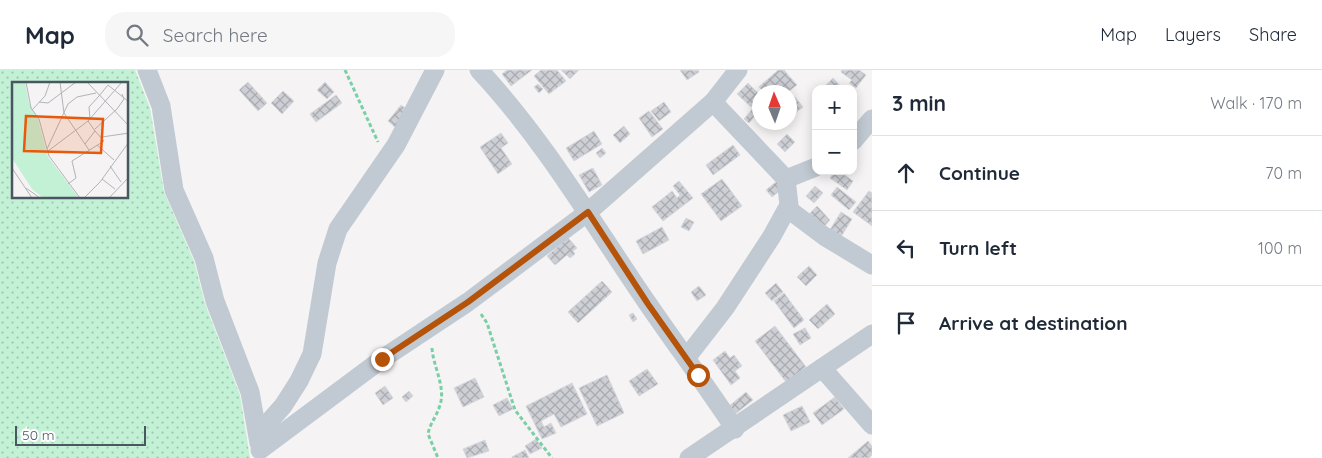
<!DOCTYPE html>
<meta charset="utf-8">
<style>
:root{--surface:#fff;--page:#f6f6f7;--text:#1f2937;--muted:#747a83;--line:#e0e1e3}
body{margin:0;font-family:Quicksand,sans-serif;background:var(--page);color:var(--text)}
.controls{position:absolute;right:15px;top:15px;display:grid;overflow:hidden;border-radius:10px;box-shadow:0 2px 12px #0003}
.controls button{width:45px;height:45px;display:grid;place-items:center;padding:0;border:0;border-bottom:1px solid var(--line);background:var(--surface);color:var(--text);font:25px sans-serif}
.compass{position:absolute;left:752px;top:15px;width:45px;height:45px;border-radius:50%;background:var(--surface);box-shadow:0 2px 12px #0003;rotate:358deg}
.scale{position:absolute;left:15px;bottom:12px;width:131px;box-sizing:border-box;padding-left:5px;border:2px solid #4a5661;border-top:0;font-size:14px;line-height:18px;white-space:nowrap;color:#4a5661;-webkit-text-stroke:4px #fff;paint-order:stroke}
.stop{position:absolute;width:15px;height:15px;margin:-11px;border:4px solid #b45309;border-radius:50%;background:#fff}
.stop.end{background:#b45309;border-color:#fff;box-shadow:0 1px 5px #0008}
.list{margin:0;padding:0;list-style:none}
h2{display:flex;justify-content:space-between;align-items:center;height:65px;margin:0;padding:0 20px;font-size:21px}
h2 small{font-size:16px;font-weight:400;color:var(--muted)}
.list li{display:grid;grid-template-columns:32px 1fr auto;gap:15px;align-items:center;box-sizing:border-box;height:75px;padding:0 20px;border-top:1px solid var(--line)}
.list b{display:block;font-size:19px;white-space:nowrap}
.list em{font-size:16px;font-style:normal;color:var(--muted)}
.icon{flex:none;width:28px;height:28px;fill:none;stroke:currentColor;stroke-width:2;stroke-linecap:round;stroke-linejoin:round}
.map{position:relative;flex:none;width:872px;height:388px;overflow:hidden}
header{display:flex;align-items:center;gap:30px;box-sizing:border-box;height:70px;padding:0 25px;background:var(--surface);border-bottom:1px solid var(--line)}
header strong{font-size:24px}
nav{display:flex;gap:28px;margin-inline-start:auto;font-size:18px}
.search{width:350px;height:45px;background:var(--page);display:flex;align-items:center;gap:12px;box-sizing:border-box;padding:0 18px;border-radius:20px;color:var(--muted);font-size:19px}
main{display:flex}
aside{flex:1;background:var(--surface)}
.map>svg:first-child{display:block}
.grass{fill:url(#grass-dots);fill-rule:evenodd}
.building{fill:url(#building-cross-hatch);stroke:#d7d9de}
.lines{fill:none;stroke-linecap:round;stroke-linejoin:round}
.path{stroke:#7ad0a6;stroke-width:3;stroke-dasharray:4 2.5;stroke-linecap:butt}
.street{stroke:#c1cad2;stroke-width:19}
.route{stroke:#b45309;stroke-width:6}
.inset-road{fill:none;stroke:#b1b4b9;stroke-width:1}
.view{fill:#e8590c;fill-opacity:0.15;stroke:#e8590c;stroke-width:2.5}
.inset-edge{fill:none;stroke:#4a5661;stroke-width:2.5}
</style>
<header>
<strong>Map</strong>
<div class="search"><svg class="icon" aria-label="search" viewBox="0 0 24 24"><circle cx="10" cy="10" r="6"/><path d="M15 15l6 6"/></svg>Search here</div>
<nav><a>Map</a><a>Layers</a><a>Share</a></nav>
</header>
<main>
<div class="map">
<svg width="872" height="388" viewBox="0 0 872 388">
<defs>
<pattern id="grass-dots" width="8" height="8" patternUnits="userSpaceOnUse" patternTransform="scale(1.25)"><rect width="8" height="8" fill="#c3f1d5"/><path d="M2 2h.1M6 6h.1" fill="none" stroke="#a0c6b0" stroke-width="1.8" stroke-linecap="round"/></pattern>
<pattern id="building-cross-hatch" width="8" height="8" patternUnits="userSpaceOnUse" patternTransform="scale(1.25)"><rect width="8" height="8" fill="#cdcfd5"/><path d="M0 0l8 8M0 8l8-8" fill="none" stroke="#a8abb0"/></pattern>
</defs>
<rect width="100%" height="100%" fill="#f5f3f3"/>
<path class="grass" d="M0,0H135L150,38L164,122L194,191L205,234L240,325L250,388H0ZM14,14H128V128H14Z"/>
<g class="building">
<polygon points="507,0 532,0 511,16 502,4"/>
<polygon points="541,0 557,0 566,11 549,24 534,6"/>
<polygon points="561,0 579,0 570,9"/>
<polygon points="680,0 698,0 699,2 687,10"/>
<polygon points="778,0 784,0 797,15 788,22 763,22 759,17"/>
<polygon points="842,0 859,0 866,5 856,18 849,13 852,10 841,2"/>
<polygon points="833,8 843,19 822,19"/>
<polygon points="248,12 267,33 258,41 239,20"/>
<polygon points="325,12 334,22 327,29 317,20"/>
<polygon points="748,13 759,24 759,28 751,37 737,24"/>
<polygon points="538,14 543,19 539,23 534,17"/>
<polygon points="283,21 294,31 282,44 271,33"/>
<polygon points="336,25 342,33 316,52 310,44"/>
<polygon points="795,27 803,37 790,47 789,31"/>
<polygon points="664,32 671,42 659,51 651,41"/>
<polygon points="401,35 409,41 396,58 388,51"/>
<polygon points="754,37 759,41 749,53 744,49"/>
<polygon points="649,41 663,59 652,67 639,48"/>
<polygon points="624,56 630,64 620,73 613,65"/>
<polygon points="594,61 602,74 574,91 566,78"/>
<polygon points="501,63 508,73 501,78 512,94 498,104 480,77"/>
<polygon points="787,64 795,72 785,82 777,74"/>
<polygon points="733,75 740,85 713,105 706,95"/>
<polygon points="602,78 606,83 600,88 596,83"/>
<polygon points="593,98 602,115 589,122 579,105"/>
<polygon points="835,101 839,101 853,111 847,120 830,108"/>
<polygon points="722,109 742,136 721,151 701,124"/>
<polygon points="679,111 693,128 663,151 652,137 672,121 677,128 680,125 673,116"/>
<polygon points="777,111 783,118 772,127 766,120"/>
<polygon points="815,116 823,123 814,133 806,126"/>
<polygon points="837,117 856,132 849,140 831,125"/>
<polygon points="869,121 872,123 872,156 853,142"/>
<polygon points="817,136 830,150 821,160 807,146"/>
<polygon points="841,142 852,149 839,170 828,163"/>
<polygon points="686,148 694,152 689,161 681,157"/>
<polygon points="662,157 669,170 643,184 636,171"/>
<polygon points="568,168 577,178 573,181 575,184 570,188 567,185 555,195 547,186"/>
<polygon points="809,196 817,205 806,216 797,207"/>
<polygon points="602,211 612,222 578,253 568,242"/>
<polygon points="776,213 783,222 772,231 765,223"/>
<polygon points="699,216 706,225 697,231 691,222"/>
<polygon points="784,223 804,250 794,258 774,231"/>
<polygon points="827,234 835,244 818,259 809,250"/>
<polygon points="633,243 637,249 633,252 629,245"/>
<polygon points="775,256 806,297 786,312 755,271"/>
<polygon points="805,258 811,268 800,275 793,264"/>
<polygon points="725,281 730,288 734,285 742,296 735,301 740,308 731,315 713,290"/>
<polygon points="647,299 658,314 639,326 629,311"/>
<polygon points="607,305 624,343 597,356 579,318"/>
<polygon points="475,308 484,327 463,337 454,318"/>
<polygon points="572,313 587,344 561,357 554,344 541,351 544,357 551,353 556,363 542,369 526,336"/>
<polygon points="385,316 393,328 383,335 375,323"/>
<polygon points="409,321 413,326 406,332 402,327"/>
<polygon points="746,322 753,330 734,345 728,337"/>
<polygon points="835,327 844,339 822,355 813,343"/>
<polygon points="507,328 513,339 499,346 493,335"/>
<polygon points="802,336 810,352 791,361 783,345"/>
<polygon points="536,369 542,378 530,384 525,376"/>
<polygon points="485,370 489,381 467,388 463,379"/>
<polygon points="868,371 872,376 872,385 869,388 848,388"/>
<polygon points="525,380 529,388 512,388 512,387"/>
</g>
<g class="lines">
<g class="path">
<polyline points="345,0 378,72"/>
<polyline points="481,244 487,253 515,340 552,388"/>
<path d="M432,278C433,296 446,317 440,335C437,346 430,353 428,364L438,388"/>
</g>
<g class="street">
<polyline points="147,0 161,36 174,120 204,188 215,231 250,322 259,373"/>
<path d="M479,0C546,72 593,154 648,234C677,276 707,317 735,359"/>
<polyline points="853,71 872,49"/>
<polyline points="786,109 816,97"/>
<polyline points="788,139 824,166 872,195"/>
<polyline points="687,287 725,238 772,166 789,135 786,109 713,32"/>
<polyline points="822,298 872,355"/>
<polyline points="259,363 283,336 299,311 312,284 327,193 338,159 396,75 435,0"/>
<polyline points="260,380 382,289 468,232 588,142 713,32 738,0"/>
<polyline points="689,388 872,264"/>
</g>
</g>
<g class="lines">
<polyline class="route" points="382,289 468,232 588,142 648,234 698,305"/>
</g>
<g transform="translate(12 12)">
<rect width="116" height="116" fill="#f5f3f3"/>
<path d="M0,0H13L17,21L26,37L36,75L67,116H31L20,107L0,76Z" fill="#c3f1d5"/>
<path class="inset-road" d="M14,0L19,26L27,37L37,74L68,116M48,0L52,31L77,68M75,0L117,44M87,14L96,3L117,20M27,20L36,21L64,0M20,28L33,14L38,0M78,37L77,25L87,14M83,47L105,27L112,17L110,12M90,55L117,51M73,62L83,49L76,39M85,63L102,78M35,67L56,22L65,15L84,11M36,69L76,39L110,0M98,84L109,100M0,86L20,116M90,97L103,107M56,102L64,96L60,79L92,59L83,49M14,106L28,116M72,116L88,100L117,60M97,116L117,95"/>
<path class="view" d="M14,34L91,37L89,71L12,69Z"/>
<rect width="116" height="116" class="inset-edge"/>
</g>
</svg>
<div class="controls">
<button>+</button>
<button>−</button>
</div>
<svg class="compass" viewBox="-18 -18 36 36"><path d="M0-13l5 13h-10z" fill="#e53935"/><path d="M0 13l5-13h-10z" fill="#747a83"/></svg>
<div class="scale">50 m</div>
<div class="stop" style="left:698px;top:305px"></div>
<div class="stop end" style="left:382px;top:289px"></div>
</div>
<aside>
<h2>3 min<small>Walk · 170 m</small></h2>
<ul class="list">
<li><svg class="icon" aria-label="ahead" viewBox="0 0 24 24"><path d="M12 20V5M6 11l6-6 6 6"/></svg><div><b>Continue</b></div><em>70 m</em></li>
<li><svg class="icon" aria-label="left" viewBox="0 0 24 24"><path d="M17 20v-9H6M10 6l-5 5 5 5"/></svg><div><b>Turn left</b></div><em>100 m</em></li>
<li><svg class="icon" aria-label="arrive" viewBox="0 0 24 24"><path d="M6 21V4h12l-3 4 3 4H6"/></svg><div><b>Arrive at destination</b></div></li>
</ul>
</aside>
</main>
